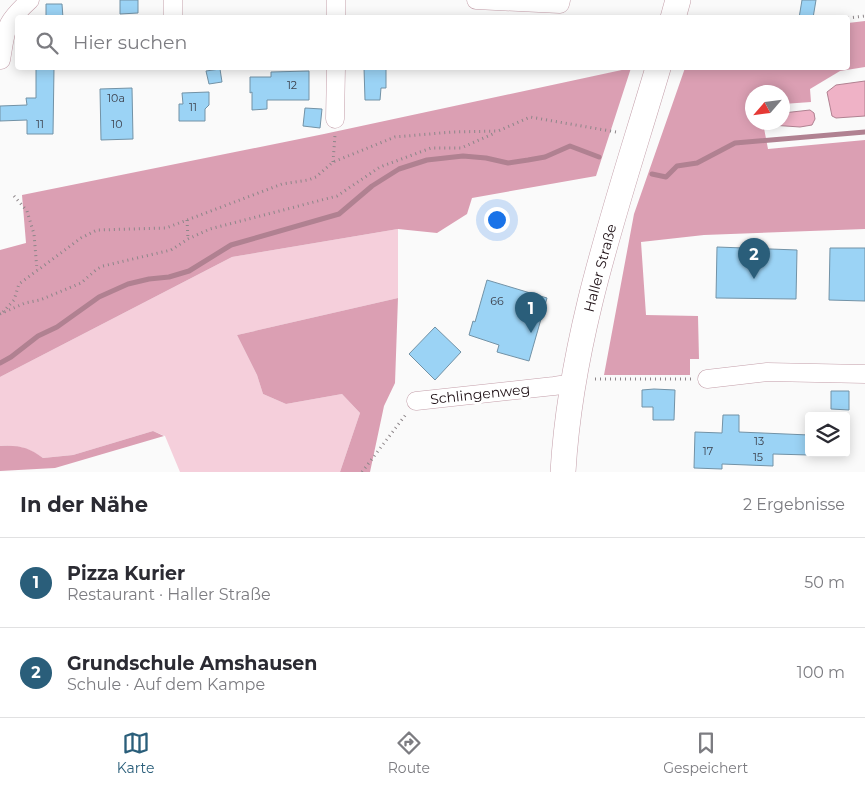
<!DOCTYPE html>
<html lang="de">
<meta charset="utf-8">
<style>
:root{--surface:#fff;--page:#f2f2f3;--text:#2b2b33;--muted:#7c7c81;--line:#e1e1e2;--accent:#2a5e7a}
body{margin:0;font-family:Montserrat,sans-serif;background:var(--page);color:var(--text)}
.controls{position:absolute;right:15px;bottom:15px;display:grid;overflow:hidden;border-radius:5px;box-shadow:0 2px 12px #0003}
.controls button{width:45px;height:45px;display:grid;place-items:center;padding:0;border:0;border-bottom:1px solid var(--line);background:var(--surface);color:var(--text);font:25px sans-serif}
.compass{position:absolute;left:745px;top:85px;width:45px;height:45px;border-radius:50%;background:var(--surface);box-shadow:0 2px 12px #0003;rotate:242deg}
.you{position:absolute;left:496px;top:219px;width:18px;height:18px;margin:-12px;border:4px solid #fff;border-radius:50%;background:#1a73e8;box-shadow:0 0 0 8px #1a73e833}
.badge{display:grid;place-items:center;width:32px;height:32px;border-radius:50%;background:var(--accent);color:#fff;font-size:16px;font-weight:700}
.pin{position:absolute;translate:-50% -41px;filter:drop-shadow(0 1px 2px #0008)}
.pin::after{content:'';position:absolute;top:26px;width:18px;height:15px;background:inherit;clip-path:polygon(0 0,100% 0,50% 100%)}
.list{margin:0;padding:0;list-style:none}
h2{display:flex;justify-content:space-between;align-items:center;height:65px;margin:0;padding:0 20px;font-size:21px}
h2 small{font-size:16px;font-weight:400;color:var(--muted)}
.list li{display:grid;grid-template-columns:32px 1fr auto;gap:15px;align-items:center;box-sizing:border-box;height:90px;padding:0 20px;border-top:1px solid var(--line)}
.list b{display:block;font-size:19px;white-space:nowrap}
.list p{margin:0;font-size:16px;white-space:nowrap;color:var(--muted)}
.list em{font-size:16px;font-style:normal;color:var(--muted)}
.icon{flex:none;width:28px;height:28px;fill:none;stroke:currentColor;stroke-width:2;stroke-linecap:round;stroke-linejoin:round}
.map{position:relative;flex:none;width:865px;height:472px;overflow:hidden}
.search{position:absolute;background:var(--surface);box-shadow:0 2px 12px #0003;left:15px;right:15px;top:15px;height:55px;display:flex;align-items:center;gap:12px;box-sizing:border-box;padding:0 18px;border-radius:5px;color:var(--muted);font-size:19px}
.sheet{height:245px;background:var(--surface)}
nav{display:flex;justify-content:space-around;align-items:center;box-sizing:border-box;height:70px;border-top:1px solid var(--line);background:var(--surface);font-size:14px;color:var(--muted)}
nav a{display:grid;justify-items:center;gap:2px}
nav .on{color:var(--accent)}
.map>svg:first-child{display:block}
.green{fill:#f5cfdb}
.forest{fill:#db9fb3}
.water{fill:#efb2c6;stroke:#b08191}
.lines{fill:none;stroke-linecap:round;stroke-linejoin:round}
.stream{stroke:#b08191;stroke-width:5}
.building{fill:#9bd3f5;stroke:#7292a6}
.street-casing{stroke:#c49faa;stroke-width:19}
.secondary-casing{stroke:#c49faa;stroke-width:26}
.path{stroke:#8d8689;stroke-width:3;stroke-dasharray:1 4;stroke-linecap:butt}
.street{stroke:#fff;stroke-width:18}
.secondary{stroke:#fff;stroke-width:25}
.labels{text-anchor:middle;stroke-width:5;stroke-linejoin:round;paint-order:stroke}
.number-label{font-size:11px;fill:#3d414d}
.street-label{font-size:14px;fill:#1e1015;stroke:#fff}
</style>
<div class="map">
<svg width="865" height="472" viewBox="0 0 865 472">
<rect width="100%" height="100%" fill="#fafafa"/>
<path class="green" d="M398,229V298L237,335L257,375L263,394L286,404L342,394L360,413L340,472H180L165,436L153,431L73,455L43,458C29,448 18,445 0,446V377L232,257Z"/>
<g class="forest">
<polygon points="865,21 865,67 840,71 810,89 811,102 783,104 782,92 752,92 752,122 763,123 768,149 865,140 865,229 704,235 641,242 646,315 698,316 699,359 690,359 690,375 604,375 634,214 685,68 848,68 848,23"/>
<polygon points="631,68 596,176 472,198 467,214 437,233 398,229 232,257 0,377 0,250 26,243 22,195 324,134"/>
<polygon points="398,298 395,383 384,406 370,472 340,472 360,413 342,394 286,404 263,394 257,375 237,335"/>
<path d="M153,431L164,436L55,468L0,471V446C19,445 28,447 43,458L73,455Z"/>
</g>
<g class="water">
<polygon points="865,81 865,116 836,118 832,116 827,92 836,85"/>
<polygon points="810,110 814,113 815,119 812,125 800,127 771,125 771,123 782,122 783,113"/>
</g>
<g class="lines">
<g class="stream">
<polyline points="652,174 666,177 677,166 697,163 735,143 865,132"/>
<polyline points="0,363 11,357 38,336 57,327 99,297 128,284 149,279 169,277 189,271 231,245 339,214 372,186 399,169 427,160 463,156 486,158 508,163 528,160 545,157 570,146 599,157"/>
</g>
</g>
<g class="building">
<polygon points="120,0 138,0 138,13 120,14"/>
<polygon points="802,0 816,0 813,18 799,18"/>
<polygon points="46,4 62,4 63,18 46,18"/>
<polygon points="36,68 54,68 53,134 27,134 27,120 0,121 0,106 27,105 26,98 36,98"/>
<polygon points="364,68 386,68 386,88 381,88 380,100 365,100"/>
<polygon points="220,69 222,82 209,84 206,71"/>
<polygon points="309,71 309,100 267,100 267,109 252,110 252,92 250,93 250,77 271,77 271,72"/>
<polygon points="132,88 133,139 101,140 100,89"/>
<polygon points="209,92 209,105 205,109 205,121 179,121 179,104 183,104 182,93"/>
<polygon points="305,108 322,109 320,128 303,126"/>
<polygon points="717,247 797,250 796,299 716,298"/>
<polygon points="830,248 865,248 865,301 829,300"/>
<polygon points="487,280 547,298 529,361 497,352 499,345 469,335 473,321 475,322"/>
<polygon points="435,327 461,352 435,380 409,354"/>
<polygon points="654,389 675,390 674,420 653,420 653,407 642,407 642,390"/>
<polygon points="831,391 849,391 849,410 831,409"/>
<polygon points="723,415 739,415 739,432 809,435 809,455 773,454 773,466 722,464 722,469 694,468 695,432 722,433"/>
</g>
<g class="lines">
<g class="street-casing">
<g id="street">
<polyline points="173,0 173,18"/>
<polyline points="476,0 560,4 561,0"/>
<polyline points="336,18 336,0"/>
<path d="M1,60C7,26 4,24 30,0"/>
<polyline points="335,119 336,68"/>
<polyline points="707,379 767,372 865,374"/>
<polyline points="416,401 554,386 574,383"/>
</g>
</g>
<g class="secondary-casing">
<g id="secondary">
<polyline points="673,18 678,0"/>
<path d="M563,472C571,333 619,200 658,68"/>
</g>
</g>
<g class="path">
<polyline points="848,18 865,16"/>
<polyline points="333,162 335,135"/>
<polyline points="14,196 27,211 34,234 37,270"/>
<polyline points="187,220 188,239"/>
<polyline points="3,312 14,300 19,284 81,238 97,230 166,228 282,184 308,180 316,177 333,162 395,137 452,132 498,131 530,117 616,132"/>
<polyline points="0,314 25,303 40,300 81,283 97,269 103,266 171,250 188,239 210,229 337,196 380,167 431,148 461,148 495,133"/>
<polyline points="595,379 692,379"/>
<polyline points="362,472 407,413"/>
</g>
<use href="#street" class="street"/>
<use href="#secondary" class="secondary"/>
</g>
<g class="labels">
<g class="number-label">
<text x="292" y="89">12</text>
<text x="116" y="102">10a</text>
<text x="193" y="111">11</text>
<text x="40" y="128">11</text>
<text x="117" y="128">10</text>
<text x="497" y="305">66</text>
<text x="759" y="445">13</text>
<text x="708" y="455">17</text>
<text x="758" y="461">15</text>
</g>
<g class="street-label">
<text transform="translate(600 268) rotate(-75)" y="5">Haller Straße</text>
<text transform="translate(480 394) rotate(-6)" y="5">Schlingenweg</text>
</g>
</g>
</svg>
<div class="controls">
<button><svg class="icon" aria-label="layers" viewBox="0 0 24 24"><path d="M12 4l9 5-9 5-9-5zM3 14l9 5 9-5"/></svg></button>
</div>
<svg class="compass" viewBox="-18 -18 36 36"><path d="M0-13l5 13h-10z" fill="#e53935"/><path d="M0 13l5-13h-10z" fill="#7c7c81"/></svg>
<div class="you"></div>
<div class="pin badge" style="left:531px;top:333px">1</div>
<div class="pin badge" style="left:754px;top:279px">2</div>
<div class="search"><svg class="icon" aria-label="search" viewBox="0 0 24 24"><circle cx="10" cy="10" r="6"/><path d="M15 15l6 6"/></svg>Hier suchen</div>
</div>
<section class="sheet">
<h2>In der Nähe<small>2 Ergebnisse</small></h2>
<ul class="list">
<li><span class="badge">1</span><div><b>Pizza Kurier</b><p>Restaurant · Haller Straße</p></div><em>50 m</em></li>
<li><span class="badge">2</span><div><b>Grundschule Amshausen</b><p>Schule · Auf dem Kampe</p></div><em>100 m</em></li>
</ul>
</section>
<nav>
<a class="on"><svg class="icon" aria-label="map" viewBox="0 0 24 24"><path d="M3 6l6-2 6 2 6-2v14l-6 2-6-2-6 2zM9 4v14M15 6v14"/></svg>Karte</a>
<a><svg class="icon" aria-label="directions" viewBox="0 0 24 24"><path d="M12 3l9 9-9 9-9-9zM9 14v-3h6M13 9l2 2-2 2"/></svg>Route</a>
<a><svg class="icon" aria-label="saved" viewBox="0 0 24 24"><path d="M7 4h10v16l-5-4-5 4z"/></svg>Gespeichert</a>
</nav>
